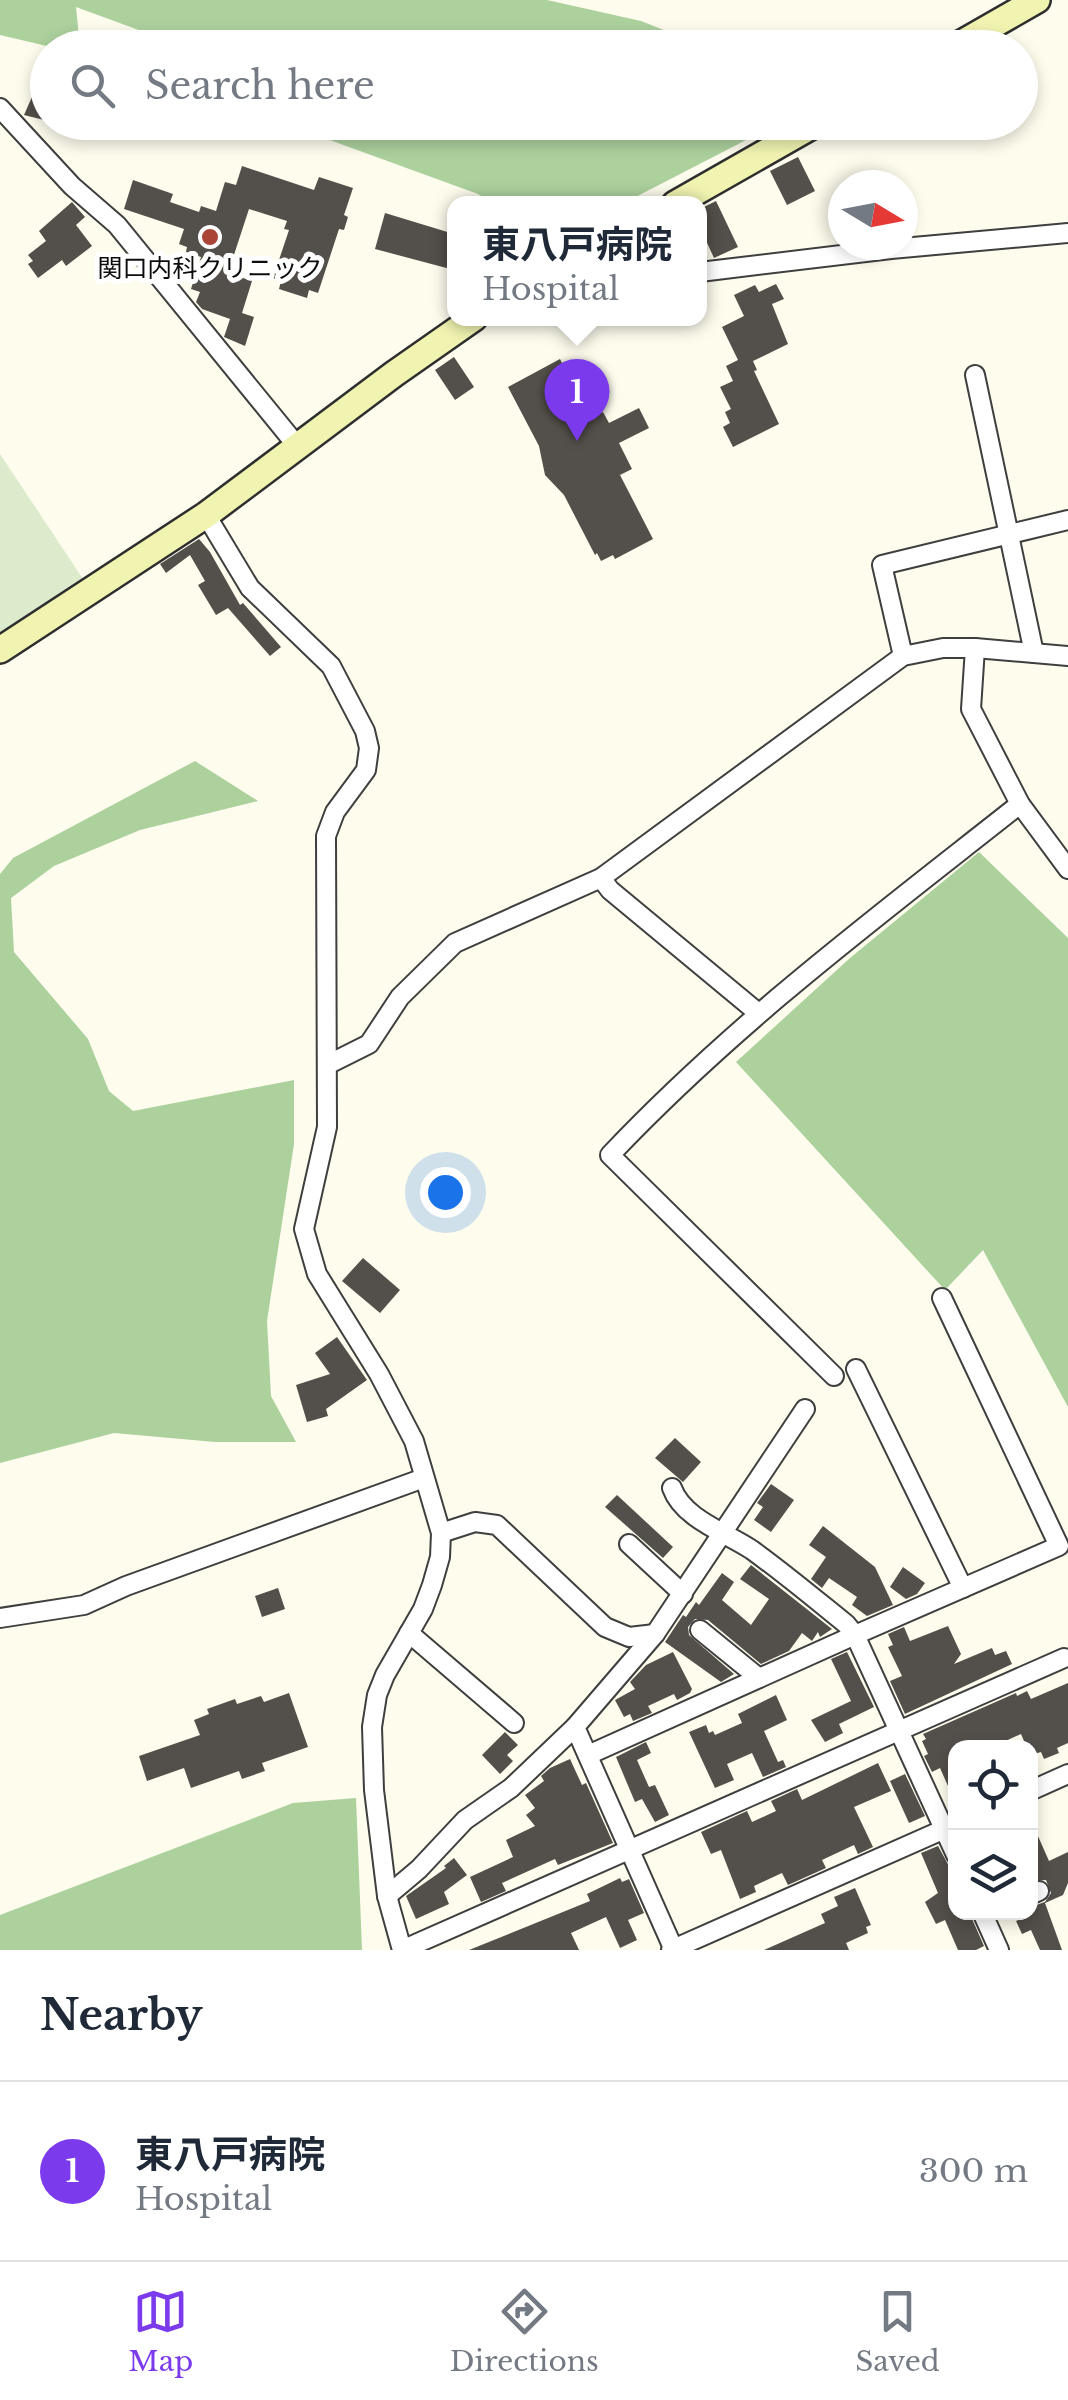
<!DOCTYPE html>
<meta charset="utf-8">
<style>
:root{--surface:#fff;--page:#f6f6f7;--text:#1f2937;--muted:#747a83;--line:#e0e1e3;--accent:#7c3aed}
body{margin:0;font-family:"Libre Baskerville","Noto Sans JP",serif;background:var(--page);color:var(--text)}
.controls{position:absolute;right:30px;bottom:30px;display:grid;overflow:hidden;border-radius:20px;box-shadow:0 5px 15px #0003}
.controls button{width:90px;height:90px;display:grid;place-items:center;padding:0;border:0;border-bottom:2px solid var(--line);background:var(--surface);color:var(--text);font:50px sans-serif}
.compass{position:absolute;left:828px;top:170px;width:90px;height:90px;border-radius:50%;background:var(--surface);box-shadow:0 5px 15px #0003;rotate:100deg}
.you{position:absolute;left:445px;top:1192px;width:35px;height:35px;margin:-25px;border:8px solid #fff;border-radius:50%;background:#1a73e8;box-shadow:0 0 0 15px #1a73e833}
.badge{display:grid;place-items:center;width:65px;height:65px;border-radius:50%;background:var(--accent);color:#fff;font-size:32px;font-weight:700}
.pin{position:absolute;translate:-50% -82px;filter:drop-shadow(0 2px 5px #0008)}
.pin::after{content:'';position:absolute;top:52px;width:35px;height:30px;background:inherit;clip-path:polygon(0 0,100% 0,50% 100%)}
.popup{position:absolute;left:447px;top:196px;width:260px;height:130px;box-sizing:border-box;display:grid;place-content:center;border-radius:20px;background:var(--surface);filter:drop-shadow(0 2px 8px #0005);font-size:32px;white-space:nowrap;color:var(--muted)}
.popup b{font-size:38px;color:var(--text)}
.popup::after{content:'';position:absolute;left:50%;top:100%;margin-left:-20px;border:20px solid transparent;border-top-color:var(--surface)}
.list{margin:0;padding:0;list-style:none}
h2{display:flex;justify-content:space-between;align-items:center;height:130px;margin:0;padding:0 40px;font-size:42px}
h2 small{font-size:32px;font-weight:400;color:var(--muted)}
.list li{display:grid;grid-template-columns:65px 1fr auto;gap:30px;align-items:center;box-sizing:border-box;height:180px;padding:0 40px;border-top:2px solid var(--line)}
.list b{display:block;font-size:38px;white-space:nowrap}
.list p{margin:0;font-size:32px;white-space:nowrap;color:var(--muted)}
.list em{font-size:32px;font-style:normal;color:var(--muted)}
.icon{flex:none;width:55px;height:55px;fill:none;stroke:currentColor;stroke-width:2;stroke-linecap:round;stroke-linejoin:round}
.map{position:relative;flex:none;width:1068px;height:1950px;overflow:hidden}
.search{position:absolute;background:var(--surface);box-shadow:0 5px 15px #0003;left:30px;right:30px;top:30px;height:110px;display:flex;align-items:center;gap:25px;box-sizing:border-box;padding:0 35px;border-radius:55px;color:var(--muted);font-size:38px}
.sheet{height:310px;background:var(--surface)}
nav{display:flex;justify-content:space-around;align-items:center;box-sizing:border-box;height:140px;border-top:2px solid var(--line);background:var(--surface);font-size:28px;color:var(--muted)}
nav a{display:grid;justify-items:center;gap:5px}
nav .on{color:var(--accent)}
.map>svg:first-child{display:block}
.forest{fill:#acd19d}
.pitch{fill:#dbebcc}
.building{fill:#534f4a}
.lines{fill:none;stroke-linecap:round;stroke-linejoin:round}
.street-casing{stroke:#3f3f3f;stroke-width:22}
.secondary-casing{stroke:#2e2e2e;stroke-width:30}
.street{stroke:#fff;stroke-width:18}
.secondary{stroke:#f1f4b1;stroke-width:25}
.poi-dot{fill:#a94437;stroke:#fff;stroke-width:4}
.labels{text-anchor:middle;stroke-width:10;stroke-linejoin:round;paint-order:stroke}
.poi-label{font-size:25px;fill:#0c0c0c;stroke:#fff}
</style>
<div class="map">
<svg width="1068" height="1950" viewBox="0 0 1068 1950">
<rect width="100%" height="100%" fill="#fdfced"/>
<g class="forest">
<polygon points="0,0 547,0 641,21 707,47 185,47 76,7 80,47 51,47 0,35"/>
<polygon points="283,123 775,122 775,125 624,203 494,204 478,194"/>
<polygon points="195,761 258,801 140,830 54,866 11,898 14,952 88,1039 109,1091 133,1111 294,1080 294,1144 267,1321 271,1396 296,1442 215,1442 114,1433 0,1463 0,874 13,858"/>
<polygon points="979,852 1068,938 1068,1407 983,1250 945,1290 736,1062 850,958"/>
<polygon points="356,1798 362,1950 0,1950 0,1915 293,1803"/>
</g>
<polygon class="pitch" points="0,454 83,579 0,632"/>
<g class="building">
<polygon points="43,61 48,62 48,108 44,120 24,115 35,90"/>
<polygon points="798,157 815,191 787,205 770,171"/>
<polygon points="242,166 314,190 319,177 353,188 344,215 348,217 344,230 339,229 318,293 309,290 307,298 279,289 281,281 273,278 289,230 284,229 287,221 249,209 228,273 252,281 242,313 254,317 245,346 224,337 230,319 202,309 196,302 200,292 191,289 201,257 186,252 187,247 179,244 184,229 124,209 133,180 173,194 170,202 199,212 201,206 216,211 225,182 236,185"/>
<polygon points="716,201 738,247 714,258 703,234 707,232 700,209"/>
<polygon points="72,202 85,217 76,225 92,246 66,266 62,260 38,278 28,264 33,261 28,255 46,241 39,231"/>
<polygon points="385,213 454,234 454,270 375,249"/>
<polygon points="776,284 784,299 772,304 788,344 753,361 757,370 754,371 779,424 733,447 723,427 730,423 725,412 731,409 720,387 733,381 726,366 738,360 722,327 744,316 734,295 755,285 759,292"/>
<polygon points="454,357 474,387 455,400 435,370"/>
<polygon points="560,359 590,418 603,412 609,423 639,408 649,428 619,443 632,469 620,475 653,539 615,559 613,555 601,561 597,553 595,555 564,495 545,475 539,446 508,387"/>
<polygon points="199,539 210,552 240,605 243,603 281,647 270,656 228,608 216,615 198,585 205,581 190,555 166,573 160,564"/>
<polygon points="363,1258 400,1290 380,1313 342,1281"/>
<polygon points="337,1337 367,1380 326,1409 328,1416 307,1422 296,1385 330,1374 315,1353"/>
<polygon points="675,1438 701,1462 683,1482 655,1458"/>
<polygon points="771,1484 794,1500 771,1532 754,1520 763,1507 757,1503"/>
<polygon points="617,1495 673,1547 663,1558 605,1507"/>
<polygon points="823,1526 875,1567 893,1605 867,1616 852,1605 857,1597 829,1578 822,1588 811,1579 826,1557 809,1545"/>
<polygon points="751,1565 832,1629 820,1637 818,1632 812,1641 802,1633 789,1651 761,1664 708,1620 695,1619 688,1627 689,1635 734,1674 721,1682 665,1642 683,1615 686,1617 696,1602 699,1605 722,1573 734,1582 722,1600 751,1625 769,1599 740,1579"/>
<polygon points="903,1567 925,1583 917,1594 906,1599 890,1587"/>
<polygon points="278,1588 285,1609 262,1617 255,1596"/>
<polygon points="948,1626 961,1654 954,1664 992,1648 995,1655 1006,1651 1012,1664 905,1714 890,1681 902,1676 888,1647 893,1645 888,1634 904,1627 910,1641"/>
<polygon points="673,1652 692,1689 690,1693 677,1700 674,1694 648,1706 652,1713 633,1721 630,1714 624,1717 615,1700 635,1689 630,1682 646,1665"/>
<polygon points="847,1652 874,1707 839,1724 843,1733 825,1742 811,1720 851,1701 831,1659"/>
<polygon points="1068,1683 1068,1743 1057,1748 1059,1753 1044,1759 1041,1752 1030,1755 1030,1748 1027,1748 1021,1734 990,1748 956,1748 956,1804 940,1768 932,1772 924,1756 928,1754 922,1741 926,1739 923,1734 1016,1693 1017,1696 1027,1691 1031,1699"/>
<polygon points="289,1693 308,1747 262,1763 265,1771 242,1779 239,1771 191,1788 184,1768 147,1781 139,1756 200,1735 194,1720 209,1714 207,1709 235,1699 237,1704 261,1696 264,1702"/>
<polygon points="776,1695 787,1720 764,1731 778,1762 783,1760 786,1767 763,1777 752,1753 727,1764 734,1780 715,1788 689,1732 706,1725 709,1733 713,1731 715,1735 742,1723 738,1714"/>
<polygon points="505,1732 518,1745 507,1755 513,1761 500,1774 482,1755"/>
<polygon points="646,1742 651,1753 637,1760 649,1787 655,1785 669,1815 655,1822 642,1799 635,1802 616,1757"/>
<polygon points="570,1759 582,1785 586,1783 613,1843 558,1865 555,1859 502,1883 506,1891 481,1902 470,1877 513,1857 506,1840 535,1826 526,1815 535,1808 525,1795 544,1781 541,1776 550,1768"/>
<polygon points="878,1763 891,1791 854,1807 873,1847 858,1854 854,1845 822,1860 826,1868 788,1885 782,1873 754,1886 756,1892 740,1899 721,1850 711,1854 701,1832 747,1811 752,1822 776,1811 771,1801 797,1789 802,1800"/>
<polygon points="905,1774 925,1816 909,1823 890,1781"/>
<polygon points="1030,1818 1049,1861 1068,1852 1068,1883 1063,1895 1045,1903 1062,1950 1040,1950 1031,1930 1022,1934 1016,1921 1023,1918 1020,1912 1030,1912 1030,1907 1045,1902 1051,1893 1046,1880 1030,1881"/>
<polygon points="938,1846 955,1877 951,1879 956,1890 956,1912 969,1912 984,1946 976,1950 958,1950 945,1920 936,1924 925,1902 938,1893 921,1853"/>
<polygon points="454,1858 467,1875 444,1892 449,1904 416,1919 406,1896 446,1868 444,1866"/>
<polygon points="620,1878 622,1882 629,1879 644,1913 628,1920 637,1940 620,1948 606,1917 571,1933 579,1950 469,1950 590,1901 587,1894"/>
<polygon points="855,1888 871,1925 866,1927 868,1933 846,1943 849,1950 764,1950 825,1923 821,1914 838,1906 834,1897"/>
</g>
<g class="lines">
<g class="street-casing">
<g id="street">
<polyline points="0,108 72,186 117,225 298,447"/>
<polyline points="700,272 891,249 1068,233"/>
<polyline points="975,375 1034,653"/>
<polyline points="206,515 250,588 331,666 365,731 369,748 366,770 335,812 326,836 327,1127 304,1229 317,1274 379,1374 414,1441 441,1533 440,1557 432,1585 423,1609 385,1675 377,1695 372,1727 374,1790 387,1896 402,1950"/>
<polyline points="975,648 1068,656"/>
<polyline points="903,656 882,565 1068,520"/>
<polyline points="601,878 610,890 757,1012"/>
<polyline points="327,1065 369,1044 400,997 455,943 601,878 903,656 943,648 975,648 971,709 1020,804 1068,869"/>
<polyline points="856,1369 963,1588"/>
<path d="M834,1376L610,1155C736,1022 877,917 1020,804"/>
<path d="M672,1488C683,1519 727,1533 752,1550C784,1573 815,1599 846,1624L855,1635L1059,1546L942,1298"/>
<polyline points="441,1533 475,1522 497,1525 605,1627 629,1637 655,1634"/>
<polyline points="629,1544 683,1594"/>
<polyline points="0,1618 84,1605 126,1586 424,1478"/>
<polyline points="700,1630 759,1678"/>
<polyline points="409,1633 514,1723"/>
<polyline points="588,1755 855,1635 956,1855"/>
<polyline points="1030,1791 1068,1774"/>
<polyline points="1030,1895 1039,1891"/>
<polyline points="387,1896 419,1869 465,1820 511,1788 575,1727"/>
<polyline points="982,1912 999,1950"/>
<polyline points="402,1950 1064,1658"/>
<polyline points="671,1950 956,1824"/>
<polyline points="674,1950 575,1727 655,1634 805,1409"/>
</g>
</g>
<g class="secondary-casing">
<g id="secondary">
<polyline points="953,48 1037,0"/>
<polyline points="675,204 819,122"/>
<polyline points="0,650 206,515 394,374 474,318"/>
</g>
</g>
<use href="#street" class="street"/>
<use href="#secondary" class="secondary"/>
</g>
<circle class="poi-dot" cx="210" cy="237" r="10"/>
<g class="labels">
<g class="poi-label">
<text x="210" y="277">関口内科クリニック</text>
</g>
</g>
</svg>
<div class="controls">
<button><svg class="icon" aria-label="locate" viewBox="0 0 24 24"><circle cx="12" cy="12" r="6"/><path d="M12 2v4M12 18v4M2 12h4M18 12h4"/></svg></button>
<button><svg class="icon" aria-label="layers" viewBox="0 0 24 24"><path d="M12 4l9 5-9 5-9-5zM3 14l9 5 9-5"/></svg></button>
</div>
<svg class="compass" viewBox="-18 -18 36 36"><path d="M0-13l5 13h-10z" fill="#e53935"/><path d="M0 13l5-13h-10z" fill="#747a83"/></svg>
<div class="you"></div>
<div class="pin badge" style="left:577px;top:441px">1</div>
<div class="popup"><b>東八戸病院</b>Hospital</div>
<div class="search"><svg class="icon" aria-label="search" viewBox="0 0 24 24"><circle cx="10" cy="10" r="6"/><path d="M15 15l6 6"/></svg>Search here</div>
</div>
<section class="sheet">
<h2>Nearby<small></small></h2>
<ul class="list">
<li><span class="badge">1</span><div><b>東八戸病院</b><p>Hospital</p></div><em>300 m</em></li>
</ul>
</section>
<nav>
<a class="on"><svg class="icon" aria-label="map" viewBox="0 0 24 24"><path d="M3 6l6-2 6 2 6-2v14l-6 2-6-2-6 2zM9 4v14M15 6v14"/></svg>Map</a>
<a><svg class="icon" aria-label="directions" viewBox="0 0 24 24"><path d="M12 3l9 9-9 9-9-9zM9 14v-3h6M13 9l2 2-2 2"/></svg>Directions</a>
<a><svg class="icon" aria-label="saved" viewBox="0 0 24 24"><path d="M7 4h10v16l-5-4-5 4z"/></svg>Saved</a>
</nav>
